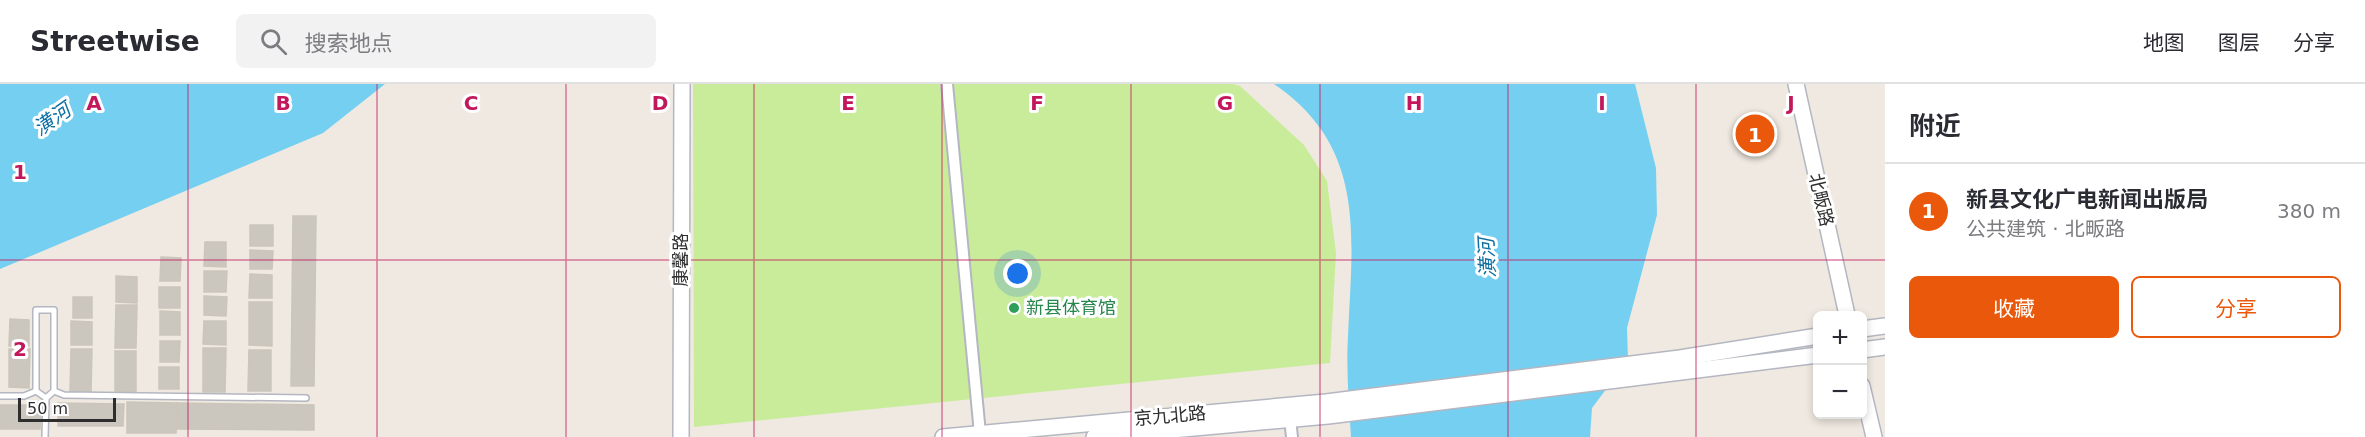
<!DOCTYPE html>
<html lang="zh">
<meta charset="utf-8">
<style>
:root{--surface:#fff;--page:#f2f2f3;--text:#2b2b33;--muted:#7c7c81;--line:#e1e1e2;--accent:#ea580c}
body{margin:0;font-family:"DejaVu Sans","Noto Sans SC",sans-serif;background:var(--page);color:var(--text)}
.controls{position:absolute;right:18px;bottom:18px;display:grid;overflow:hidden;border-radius:9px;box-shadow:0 3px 9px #0003}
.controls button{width:54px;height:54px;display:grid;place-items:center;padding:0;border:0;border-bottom:2px solid var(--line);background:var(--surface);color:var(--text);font:30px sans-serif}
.scale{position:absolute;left:18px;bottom:15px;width:98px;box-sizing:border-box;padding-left:6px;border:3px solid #2e2e2e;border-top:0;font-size:16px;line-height:21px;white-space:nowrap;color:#2e2e2e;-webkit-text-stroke:4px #fff;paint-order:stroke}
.you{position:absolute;left:1018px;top:190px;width:21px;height:21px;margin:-15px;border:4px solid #fff;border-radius:50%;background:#1a73e8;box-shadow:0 0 0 9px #1a73e833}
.badge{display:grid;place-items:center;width:39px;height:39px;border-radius:50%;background:var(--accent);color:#fff;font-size:20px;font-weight:700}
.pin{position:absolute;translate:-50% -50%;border:3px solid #fff;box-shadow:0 2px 6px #0006}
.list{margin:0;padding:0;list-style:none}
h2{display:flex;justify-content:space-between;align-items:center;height:78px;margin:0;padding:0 24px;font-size:26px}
h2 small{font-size:20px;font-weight:400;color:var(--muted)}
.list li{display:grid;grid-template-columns:39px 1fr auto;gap:18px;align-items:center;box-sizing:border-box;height:96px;padding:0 24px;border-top:2px solid var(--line)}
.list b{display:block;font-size:22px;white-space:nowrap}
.list p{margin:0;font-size:20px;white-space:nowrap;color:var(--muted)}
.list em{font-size:20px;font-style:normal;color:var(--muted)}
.actions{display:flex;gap:12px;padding:18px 24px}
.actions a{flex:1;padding:14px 0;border:2px solid var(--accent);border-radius:9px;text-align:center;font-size:21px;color:var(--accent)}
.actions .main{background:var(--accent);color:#fff}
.icon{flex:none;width:33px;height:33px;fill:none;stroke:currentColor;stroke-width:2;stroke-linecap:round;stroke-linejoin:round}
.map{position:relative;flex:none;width:1885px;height:353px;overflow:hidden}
header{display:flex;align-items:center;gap:36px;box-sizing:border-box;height:84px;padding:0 30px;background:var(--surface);border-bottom:2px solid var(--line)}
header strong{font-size:28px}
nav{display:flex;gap:33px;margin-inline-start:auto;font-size:21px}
.search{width:420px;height:54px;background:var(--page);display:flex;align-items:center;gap:15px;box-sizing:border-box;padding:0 21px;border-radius:9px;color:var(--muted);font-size:22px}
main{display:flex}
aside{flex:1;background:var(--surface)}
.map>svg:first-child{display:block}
.pitch{fill:#c9ec9a}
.water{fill:#75cff0}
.building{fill:#cbc7bf;stroke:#cbc5ba;stroke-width:1.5}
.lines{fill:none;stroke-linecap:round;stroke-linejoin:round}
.lane-casing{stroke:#b4b7c1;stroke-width:8}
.street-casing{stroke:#b4b7c1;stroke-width:14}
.secondary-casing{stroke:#b4b7c1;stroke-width:18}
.lane{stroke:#fff;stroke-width:5}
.street{stroke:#fff;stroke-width:10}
.secondary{stroke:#fff;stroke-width:15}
.grid{fill:none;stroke:#c2185b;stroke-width:1.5;stroke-opacity:0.55}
.leisure-dot{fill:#2e9e5b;stroke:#fff;stroke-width:2}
.labels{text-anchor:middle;stroke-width:6;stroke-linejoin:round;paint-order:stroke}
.street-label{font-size:18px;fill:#2e2e2e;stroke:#fff}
.leisure-label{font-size:18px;fill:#27864d;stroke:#fff;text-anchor:start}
.water-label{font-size:20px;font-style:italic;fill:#0d6fa3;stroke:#fff}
.grid-label{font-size:20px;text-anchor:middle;font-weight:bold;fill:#c2185b;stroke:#fff;stroke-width:6;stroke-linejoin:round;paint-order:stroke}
</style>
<header>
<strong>Streetwise</strong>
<div class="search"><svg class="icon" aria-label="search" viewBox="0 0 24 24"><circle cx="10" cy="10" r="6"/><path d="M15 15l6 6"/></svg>搜索地点</div>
<nav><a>地图</a><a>图层</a><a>分享</a></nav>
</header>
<main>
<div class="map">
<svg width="1885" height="353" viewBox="0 0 1885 353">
<rect width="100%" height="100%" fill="#efe9e1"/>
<polygon class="pitch" points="693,0 1233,0 1240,2 1304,61 1327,97 1336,169 1330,279 694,343"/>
<g class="water">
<polygon points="0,0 385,0 323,49 0,185"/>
<path d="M1274,0H1635L1656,84L1657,131L1627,244L1628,276L1592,324L1590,353H1351C1349,320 1346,286 1348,252C1352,154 1368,64 1274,0Z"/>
</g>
<g class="building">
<polygon points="293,132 316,132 314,302 291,302"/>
<rect x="250" y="141" width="23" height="21"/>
<polygon points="205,158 226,158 226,183 204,182"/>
<polygon points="250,166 273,167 272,185 250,185"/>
<polygon points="161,173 181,174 180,197 160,197"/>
<polygon points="204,187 227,187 226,208 204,208"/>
<polygon points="250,190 272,191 272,214 249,214"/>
<polygon points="116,192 137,193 137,219 116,218"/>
<rect x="159" y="203" width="21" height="21"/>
<polygon points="204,212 227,213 226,232 204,231"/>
<rect x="73" y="213" width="19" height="21"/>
<polygon points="249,218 272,218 272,262 249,261"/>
<polygon points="116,221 137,221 136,264 115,264"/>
<polygon points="160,227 180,228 180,251 160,251"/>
<polygon points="10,235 29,236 29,262 9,262"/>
<polygon points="71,237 92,238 92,261 71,261"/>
<polygon points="204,237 226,237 226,261 203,260"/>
<polygon points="160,257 180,257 179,278 160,278"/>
<polygon points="203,264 226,264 225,308 203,308"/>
<polygon points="9,265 30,265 29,304 9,303"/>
<polygon points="71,265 92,265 91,309 70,309"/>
<polygon points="249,266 271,266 271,307 248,307"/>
<polygon points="115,267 136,267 136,308 115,307"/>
<rect x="159" y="283" width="20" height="22"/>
<polygon points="127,318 177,319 176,349 127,349"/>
<polygon points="58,319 124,320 123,342 58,342"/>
<polygon points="177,319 314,321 314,346 176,345"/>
<polygon points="0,321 41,321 40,345 0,345"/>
</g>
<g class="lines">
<g class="lane-casing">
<g id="lane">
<polygon points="36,226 54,226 54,307 46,314 36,307"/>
<polyline points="54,307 64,311 306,314"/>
<polyline points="0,312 24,312 36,307"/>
<polyline points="45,353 46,314"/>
</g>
</g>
<g class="street-casing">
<g id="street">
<polyline points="947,0 980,350"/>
<polyline points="1290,335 1292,353"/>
</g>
</g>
<g class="secondary-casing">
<g id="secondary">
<polyline points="1796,0 1847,231"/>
<polyline points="1862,245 1885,242"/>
<polyline points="1862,266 1885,263"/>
<polyline points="1862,302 1874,353"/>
<polyline points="681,353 682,0"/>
<polyline points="943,353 1326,318 1680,274 1818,252"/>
<polyline points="1094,353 1328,332 1818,271"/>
</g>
</g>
<use href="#lane" class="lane"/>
<use href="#street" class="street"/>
<use href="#secondary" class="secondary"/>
</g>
<path class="grid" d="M188,0V353M377,0V353M566,0V353M754,0V353M942,0V353M1131,0V353M1320,0V353M1508,0V353M1696,0V353M0,176H1885"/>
<circle class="leisure-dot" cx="1014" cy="224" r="6"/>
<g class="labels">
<g class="street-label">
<text transform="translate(1821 116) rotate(77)" y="6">北畈路</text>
<text transform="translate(681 176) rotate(-90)" y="6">康馨路</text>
<text transform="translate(1170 332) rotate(-5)" y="6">京九北路</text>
</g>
<g class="leisure-label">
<text x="1026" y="230">新县体育馆</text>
</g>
<g class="water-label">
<text transform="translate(52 35) rotate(-35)" y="7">潢河</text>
<text transform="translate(1487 174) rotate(-93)" y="7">潢河</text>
</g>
</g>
<g class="grid-label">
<text x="94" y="26">A</text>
<text x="283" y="26">B</text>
<text x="471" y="26">C</text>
<text x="660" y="26">D</text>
<text x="848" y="26">E</text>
<text x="1037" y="26">F</text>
<text x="1225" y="26">G</text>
<text x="1414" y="26">H</text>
<text x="1602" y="26">I</text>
<text x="1791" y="26">J</text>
<text x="20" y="95">1</text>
<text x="20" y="272">2</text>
</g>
</svg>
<div class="controls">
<button>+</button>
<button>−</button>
</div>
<div class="scale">50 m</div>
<div class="you"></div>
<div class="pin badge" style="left:1755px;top:50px">1</div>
</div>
<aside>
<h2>附近<small></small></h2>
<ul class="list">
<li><span class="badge">1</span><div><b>新县文化广电新闻出版局</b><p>公共建筑 · 北畈路</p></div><em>380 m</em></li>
</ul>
<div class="actions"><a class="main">收藏</a><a>分享</a></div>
</aside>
</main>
